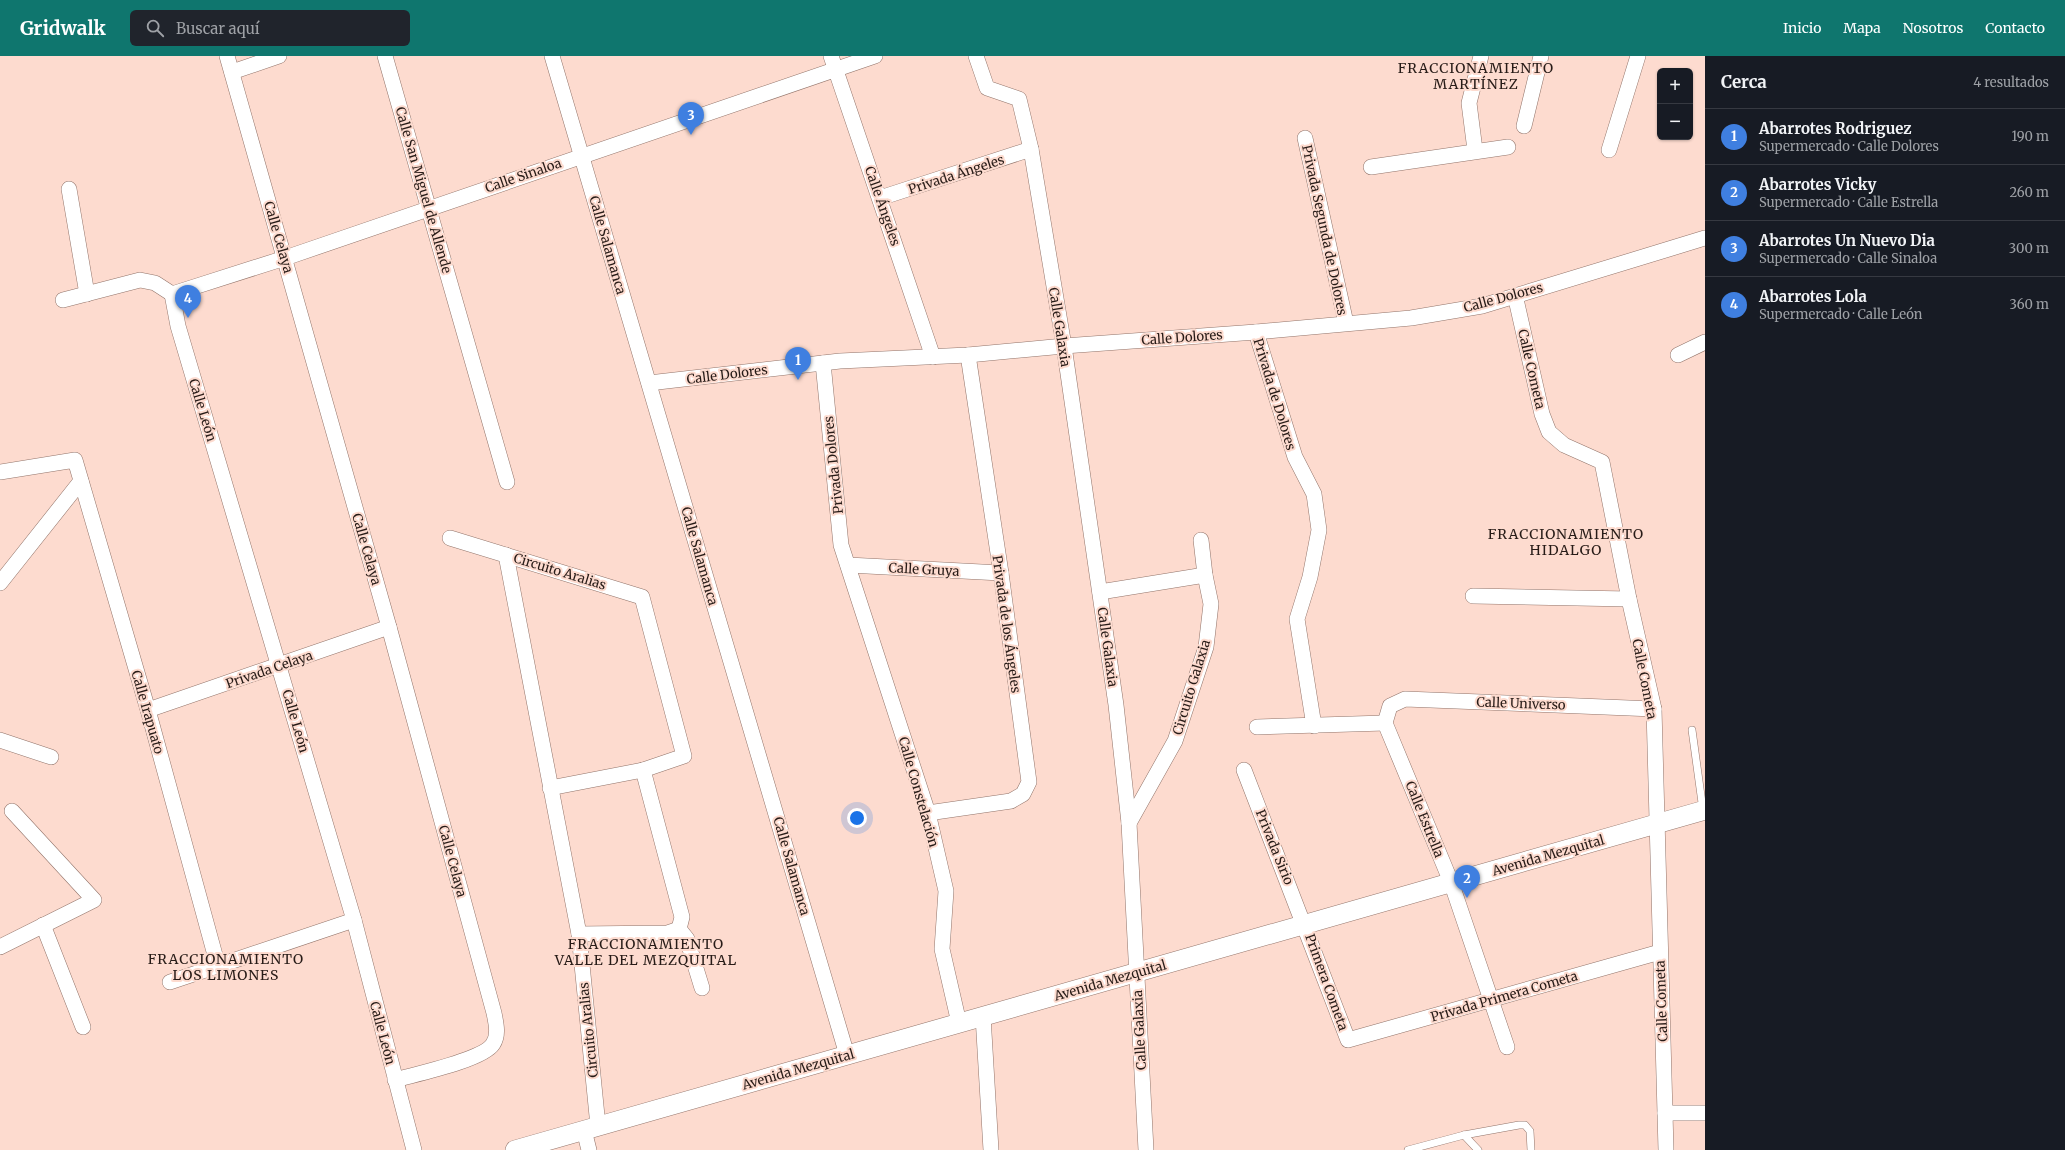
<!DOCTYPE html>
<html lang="es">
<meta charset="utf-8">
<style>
:root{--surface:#171b24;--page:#20242c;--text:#f1f3f6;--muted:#9ea1a6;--line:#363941;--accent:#0f766e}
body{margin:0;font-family:Merriweather,serif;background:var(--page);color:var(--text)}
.controls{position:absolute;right:12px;top:12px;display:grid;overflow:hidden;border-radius:6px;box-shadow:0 1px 3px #0004}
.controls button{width:36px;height:36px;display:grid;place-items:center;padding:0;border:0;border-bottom:1px solid var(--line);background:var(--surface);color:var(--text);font:20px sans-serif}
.you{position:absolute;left:857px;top:762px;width:14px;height:14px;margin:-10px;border:3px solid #fff;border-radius:50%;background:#1a73e8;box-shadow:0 0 0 6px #1a73e833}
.badge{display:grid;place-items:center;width:26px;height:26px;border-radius:50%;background:var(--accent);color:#fff;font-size:13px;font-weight:700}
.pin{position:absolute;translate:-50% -33px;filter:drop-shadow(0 1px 2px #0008)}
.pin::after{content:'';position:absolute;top:21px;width:14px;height:12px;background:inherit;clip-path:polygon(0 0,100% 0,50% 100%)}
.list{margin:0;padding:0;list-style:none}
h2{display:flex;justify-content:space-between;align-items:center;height:52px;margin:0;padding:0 16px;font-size:17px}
h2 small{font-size:13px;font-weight:400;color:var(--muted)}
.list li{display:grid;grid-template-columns:26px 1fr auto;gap:12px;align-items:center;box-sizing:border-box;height:56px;padding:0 16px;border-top:1px solid var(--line)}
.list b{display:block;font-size:15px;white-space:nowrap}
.list p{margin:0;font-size:13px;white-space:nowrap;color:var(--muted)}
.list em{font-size:13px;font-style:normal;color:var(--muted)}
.icon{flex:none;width:22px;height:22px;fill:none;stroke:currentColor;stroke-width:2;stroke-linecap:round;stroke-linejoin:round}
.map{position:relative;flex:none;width:1705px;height:1094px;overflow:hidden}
header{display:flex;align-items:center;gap:24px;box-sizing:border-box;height:56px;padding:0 20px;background:var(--accent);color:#fff}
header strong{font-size:19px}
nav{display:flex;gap:22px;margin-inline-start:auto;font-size:14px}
.search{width:280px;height:36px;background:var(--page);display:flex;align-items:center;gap:10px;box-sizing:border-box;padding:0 14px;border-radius:6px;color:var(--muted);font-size:15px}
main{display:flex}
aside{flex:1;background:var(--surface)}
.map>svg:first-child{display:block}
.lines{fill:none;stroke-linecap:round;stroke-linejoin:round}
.service-casing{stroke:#92746a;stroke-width:8}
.minor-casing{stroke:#92746a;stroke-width:16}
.tertiary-casing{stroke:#92746a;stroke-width:20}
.service{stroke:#fff;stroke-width:7}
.minor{stroke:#fff;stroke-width:15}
.tertiary{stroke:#fff;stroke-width:19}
.labels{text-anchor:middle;stroke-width:4;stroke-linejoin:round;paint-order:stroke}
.street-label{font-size:13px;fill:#271b17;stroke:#fddbcf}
.neighbourhood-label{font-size:14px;letter-spacing:1px;fill:#271b17;stroke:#fddbcf}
</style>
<header>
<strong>Gridwalk</strong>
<div class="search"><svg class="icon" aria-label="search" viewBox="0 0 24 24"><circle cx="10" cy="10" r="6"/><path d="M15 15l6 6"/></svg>Buscar aquí</div>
<nav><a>Inicio</a><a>Mapa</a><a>Nosotros</a><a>Contacto</a></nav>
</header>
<main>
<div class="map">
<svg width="1705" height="1094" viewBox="0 0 1705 1094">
<rect width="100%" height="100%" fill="#fddbcf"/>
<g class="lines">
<g class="service-casing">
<g id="service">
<polyline points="1692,674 1703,754"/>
<polyline points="1464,1079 1478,1094"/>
<polyline points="1408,1094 1464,1079 1519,1069 1525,1069 1530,1075 1531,1094"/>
</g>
</g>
<g class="minor-casing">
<g id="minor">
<path d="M227,0L389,571L494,957C496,967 499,979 493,988C483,1004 416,1018 395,1024"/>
<polyline points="385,0 507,426"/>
<polyline points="552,0 847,999"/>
<polyline points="831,0 933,301"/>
<polyline points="976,0 987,32 1019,43 1031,93 1064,290 1116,649 1129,767 1146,1094"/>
<polyline points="232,16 279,0"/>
<polyline points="1524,70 1541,0"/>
<polyline points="1305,82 1346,267"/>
<polyline points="1475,94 1469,47 1481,0"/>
<polyline points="1609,94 1638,0"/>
<polyline points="1371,111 1508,91"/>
<polyline points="69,133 87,238"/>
<polyline points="880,142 1031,93"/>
<polyline points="172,238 178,270 354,864 414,1094"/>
<polyline points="172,238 285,202 875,0"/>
<polyline points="1515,239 1542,358 1549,376 1564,389 1602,406 1629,543 1654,653 1666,1094"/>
<polyline points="63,244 140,224 155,227 172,238"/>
<polyline points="1256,276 1295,401 1314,438 1319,474 1310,521 1297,563 1314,670"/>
<polyline points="1678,299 1705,286"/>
<polyline points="823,307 841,489 928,757 946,835 942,893 959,967"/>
<polyline points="649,327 840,305 968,299 1064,290 1256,276 1411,262 1482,250 1705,182"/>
<polyline points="0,416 75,404 148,654 218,910"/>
<polyline points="450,482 642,541 684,700 643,714 550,732"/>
<polyline points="506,499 579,878 598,1070"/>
<polyline points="848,509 1001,517"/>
<polyline points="0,527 81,425"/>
<polyline points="1100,536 1205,519"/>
<polyline points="1473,540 1629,543"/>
<polyline points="148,654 389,571"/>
<polyline points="1257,671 1385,667"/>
<polyline points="0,684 51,701"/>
<polyline points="643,714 682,861 679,873"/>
<polyline points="1244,714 1348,984 1660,896"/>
<polyline points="928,757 1011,745 1023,738 1029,726 1001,517 968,299"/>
<polyline points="1129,767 1175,685 1206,591 1211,548 1205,519 1201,484"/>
<polyline points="43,869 83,971"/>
<polyline points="679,873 687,883 702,932"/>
<polyline points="579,878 667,877 679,873"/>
<polyline points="0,891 94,844 12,755"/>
<polyline points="170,926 354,864"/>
<polyline points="983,960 991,1094"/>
<polyline points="1507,991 1451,826 1385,667 1390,650 1405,643 1654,653"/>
<polyline points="1665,1057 1705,1057"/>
<polyline points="584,1074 589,1094"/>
</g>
</g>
<g class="tertiary-casing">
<polyline id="tertiary" points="515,1094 1705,754"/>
</g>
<use href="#service" class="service"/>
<use href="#minor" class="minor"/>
<use href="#tertiary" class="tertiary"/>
</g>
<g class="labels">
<g class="street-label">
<text transform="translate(956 118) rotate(-18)" y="5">Privada Ángeles</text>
<text transform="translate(523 119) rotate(-19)" y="5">Calle Sinaloa</text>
<text transform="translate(424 134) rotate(74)" y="5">Calle San Miguel de Allende</text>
<text transform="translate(883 150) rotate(71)" y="5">Calle Ángeles</text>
<text transform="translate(1325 174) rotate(78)" y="5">Privada Segunda de Dolores</text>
<text transform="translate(279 181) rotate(74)" y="5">Calle Celaya</text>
<text transform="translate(608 189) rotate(74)" y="5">Calle Salamanca</text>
<text transform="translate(1503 241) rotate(-15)" y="5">Calle Dolores</text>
<text transform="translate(1060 271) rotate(81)" y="5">Calle Galaxia</text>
<text transform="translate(1182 281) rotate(-4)" y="5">Calle Dolores</text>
<text transform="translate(1532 313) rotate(77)" y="5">Calle Cometa</text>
<text transform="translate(727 318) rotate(-7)" y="5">Calle Dolores</text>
<text transform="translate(1275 338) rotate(73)" y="5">Privada de Dolores</text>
<text transform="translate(203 354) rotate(73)" y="5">Calle León</text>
<text transform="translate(833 409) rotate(-96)" y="5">Privada Dolores</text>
<text transform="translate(367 493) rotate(74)" y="5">Calle Celaya</text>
<text transform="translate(700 500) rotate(74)" y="5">Calle Salamanca</text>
<text transform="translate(924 513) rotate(3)" y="5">Calle Gruya</text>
<text transform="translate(560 515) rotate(17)" y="5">Circuito Aralias</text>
<text transform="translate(1007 568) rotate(82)" y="5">Privada de los Ángeles</text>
<text transform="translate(1108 591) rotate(82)" y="5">Calle Galaxia</text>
<text transform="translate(269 613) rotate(-19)" y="5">Privada Celaya</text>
<text transform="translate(1645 623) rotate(79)" y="5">Calle Cometa</text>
<text transform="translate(1191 631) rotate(-73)" y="5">Circuito Galaxia</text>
<text transform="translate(1521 647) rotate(2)" y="5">Calle Universo</text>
<text transform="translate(148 656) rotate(74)" y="5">Calle Irapuato</text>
<text transform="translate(296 665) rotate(74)" y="5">Calle León</text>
<text transform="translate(919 736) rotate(74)" y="5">Calle Constelación</text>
<text transform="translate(1425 763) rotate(68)" y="5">Calle Estrella</text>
<text transform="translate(1275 791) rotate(68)" y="5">Privada Sirio</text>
<text transform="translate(1548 799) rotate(-16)" y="5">Avenida Mezquital</text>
<text transform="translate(453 805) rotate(75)" y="5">Calle Celaya</text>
<text transform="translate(792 810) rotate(74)" y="5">Calle Salamanca</text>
<text transform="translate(1110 924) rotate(-16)" y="5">Avenida Mezquital</text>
<text transform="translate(1327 926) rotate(70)" y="5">Primera Cometa</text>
<text transform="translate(1504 940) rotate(-16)" y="5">Privada Primera Cometa</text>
<text transform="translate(1661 945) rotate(-92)" y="5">Calle Cometa</text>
<text transform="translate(588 974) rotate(-96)" y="5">Circuito Aralias</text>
<text transform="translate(1139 974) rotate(-93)" y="5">Calle Galaxia</text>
<text transform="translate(383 977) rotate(75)" y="5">Calle León</text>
<text transform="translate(798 1013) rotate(-16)" y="5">Avenida Mezquital</text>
</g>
<g class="neighbourhood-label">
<text x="1476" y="17">FRACCIONAMIENTO<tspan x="1476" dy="16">MARTÍNEZ</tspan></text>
<text x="1566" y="483">FRACCIONAMIENTO<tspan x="1566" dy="16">HIDALGO</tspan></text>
<text x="646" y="893">FRACCIONAMIENTO<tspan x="646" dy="16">VALLE DEL MEZQUITAL</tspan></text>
<text x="226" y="908">FRACCIONAMIENTO<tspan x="226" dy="16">LOS LIMONES</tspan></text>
</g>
</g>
</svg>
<div class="controls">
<button>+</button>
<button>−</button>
</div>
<div class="you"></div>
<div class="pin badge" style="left:798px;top:324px;background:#3f7fe0">1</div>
<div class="pin badge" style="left:1467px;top:842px;background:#3f7fe0">2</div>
<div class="pin badge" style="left:691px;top:79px;background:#3f7fe0">3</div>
<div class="pin badge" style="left:188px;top:262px;background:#3f7fe0">4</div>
</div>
<aside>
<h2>Cerca<small>4 resultados</small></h2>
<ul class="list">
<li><span class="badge" style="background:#3f7fe0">1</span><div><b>Abarrotes Rodriguez</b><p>Supermercado · Calle Dolores</p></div><em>190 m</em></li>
<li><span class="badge" style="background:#3f7fe0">2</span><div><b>Abarrotes Vicky</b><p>Supermercado · Calle Estrella</p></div><em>260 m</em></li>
<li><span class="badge" style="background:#3f7fe0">3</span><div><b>Abarrotes Un Nuevo Dia</b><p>Supermercado · Calle Sinaloa</p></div><em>300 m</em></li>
<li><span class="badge" style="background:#3f7fe0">4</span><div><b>Abarrotes Lola</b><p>Supermercado · Calle León</p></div><em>360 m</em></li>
</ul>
</aside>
</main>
